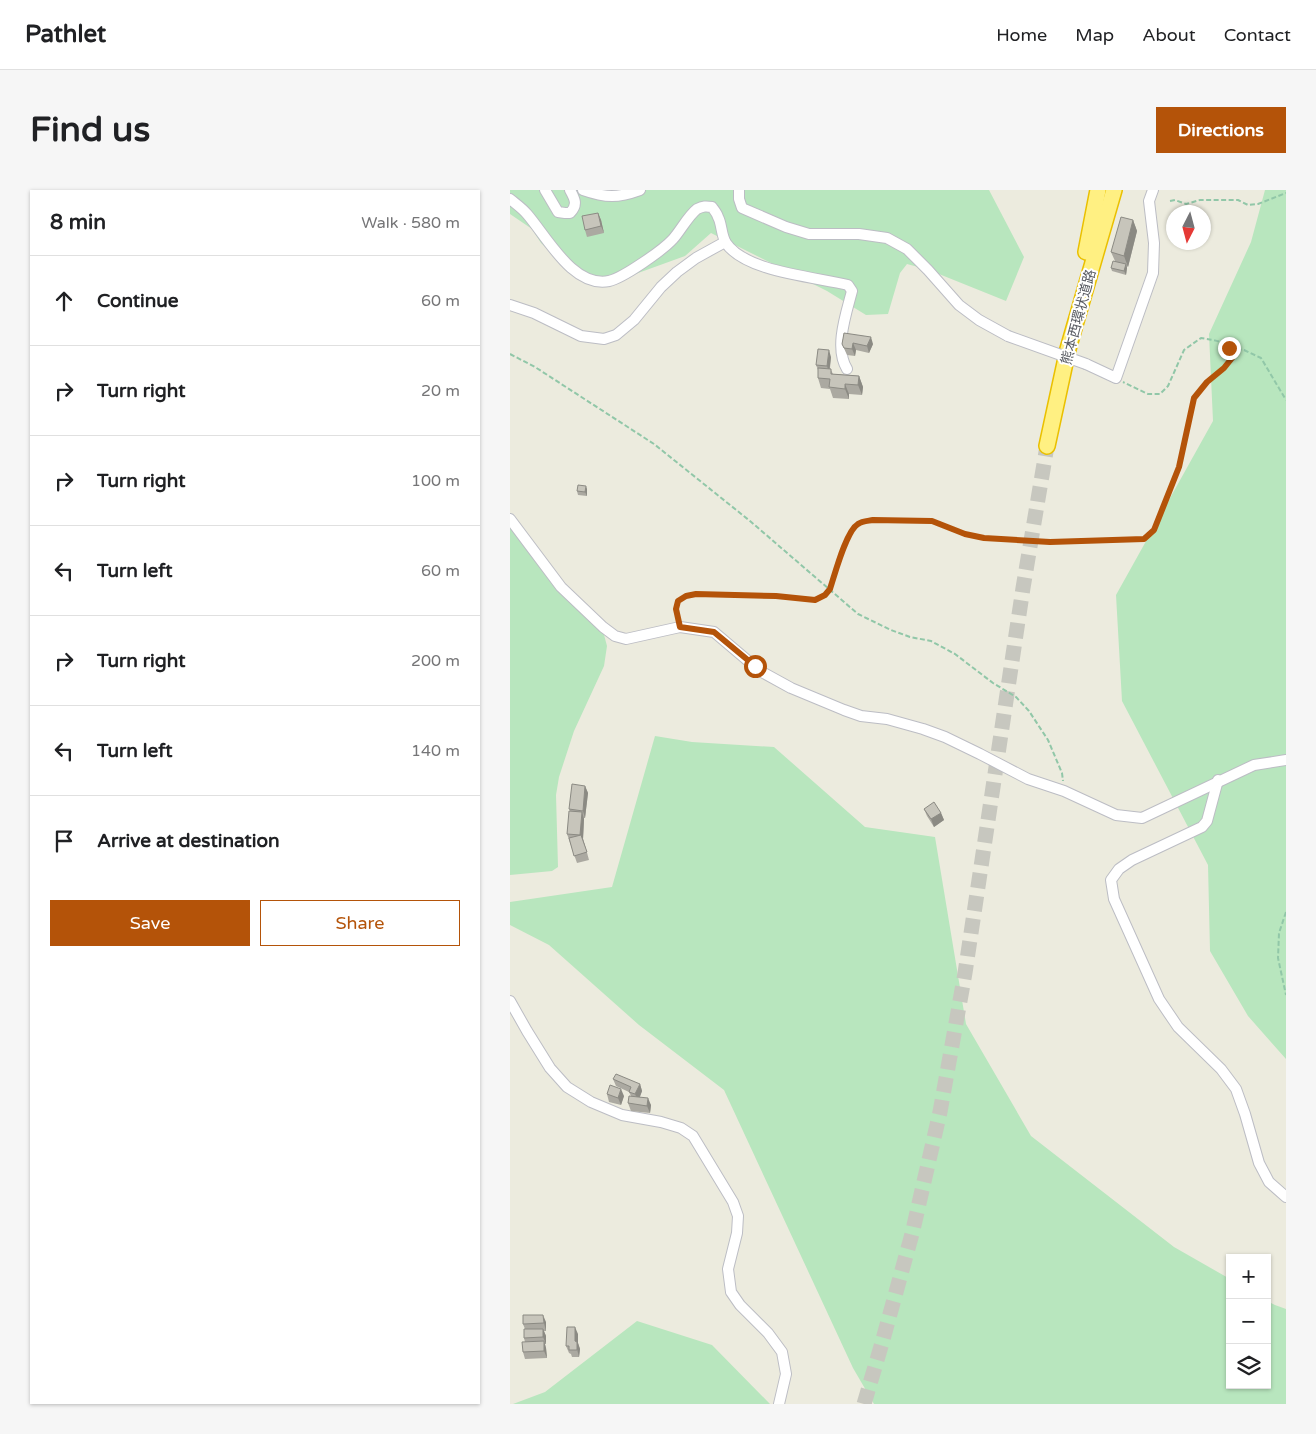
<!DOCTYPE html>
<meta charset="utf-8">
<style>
:root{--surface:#fff;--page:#f6f6f6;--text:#202124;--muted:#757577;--line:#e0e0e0;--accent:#b45309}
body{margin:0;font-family:"Varela Round","Noto Sans JP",sans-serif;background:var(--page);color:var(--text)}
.controls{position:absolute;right:15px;bottom:15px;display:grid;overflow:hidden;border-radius:0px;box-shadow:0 1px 4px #0004}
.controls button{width:45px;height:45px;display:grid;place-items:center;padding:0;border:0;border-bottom:1px solid var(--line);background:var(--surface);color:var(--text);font:25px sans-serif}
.compass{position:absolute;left:656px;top:15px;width:45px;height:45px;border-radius:50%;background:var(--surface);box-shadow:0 1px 4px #0004;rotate:186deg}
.stop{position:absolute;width:15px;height:15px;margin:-11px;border:4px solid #b45309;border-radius:50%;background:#fff}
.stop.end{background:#b45309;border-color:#fff;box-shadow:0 1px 5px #0008}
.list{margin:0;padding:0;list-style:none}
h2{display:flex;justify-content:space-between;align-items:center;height:65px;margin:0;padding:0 20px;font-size:21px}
h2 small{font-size:16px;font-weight:400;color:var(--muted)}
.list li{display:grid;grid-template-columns:32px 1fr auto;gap:15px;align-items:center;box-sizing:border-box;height:90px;padding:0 20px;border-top:1px solid var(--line)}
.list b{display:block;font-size:19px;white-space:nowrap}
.list em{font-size:16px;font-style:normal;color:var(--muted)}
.actions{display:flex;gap:10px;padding:15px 20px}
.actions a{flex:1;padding:11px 0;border:1px solid var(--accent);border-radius:0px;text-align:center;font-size:18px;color:var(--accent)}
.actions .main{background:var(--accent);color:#fff}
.icon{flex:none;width:28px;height:28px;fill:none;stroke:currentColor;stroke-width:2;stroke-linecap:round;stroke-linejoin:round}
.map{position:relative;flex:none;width:776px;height:1214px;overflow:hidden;border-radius:0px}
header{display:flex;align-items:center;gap:30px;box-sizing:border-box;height:70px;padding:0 25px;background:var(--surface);border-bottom:1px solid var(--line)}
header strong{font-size:24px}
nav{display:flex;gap:28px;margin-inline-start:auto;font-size:18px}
.intro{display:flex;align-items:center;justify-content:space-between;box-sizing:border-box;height:120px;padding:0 30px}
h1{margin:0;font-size:35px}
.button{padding:12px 22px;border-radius:0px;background:var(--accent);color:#fff;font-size:18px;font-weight:700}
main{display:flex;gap:30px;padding:0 30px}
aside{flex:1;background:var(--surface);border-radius:0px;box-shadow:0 1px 4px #0004}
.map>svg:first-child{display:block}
.green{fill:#b8e6be}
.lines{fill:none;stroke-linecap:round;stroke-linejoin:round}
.highway-tunnel{stroke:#c7c7bf;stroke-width:15;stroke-dasharray:15 8;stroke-linecap:butt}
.minor-casing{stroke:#bcbdc4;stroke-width:12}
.highway-casing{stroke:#eac000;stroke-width:18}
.path{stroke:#91c7a8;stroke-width:2;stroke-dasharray:5 2.5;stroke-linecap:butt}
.minor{stroke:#fff;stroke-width:10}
.highway{stroke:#fff082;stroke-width:15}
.minor-bridge-casing{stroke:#bcbdc4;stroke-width:12;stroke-linecap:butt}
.minor-bridge{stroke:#fff;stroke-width:10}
.wall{fill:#aba9a1}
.shaded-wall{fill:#8b8a83}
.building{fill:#c7c5bb;stroke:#8b8a83}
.route{stroke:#b45309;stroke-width:6}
.labels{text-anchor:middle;stroke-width:4;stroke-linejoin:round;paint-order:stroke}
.street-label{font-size:14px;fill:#575a61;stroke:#fff}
</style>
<header>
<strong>Pathlet</strong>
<nav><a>Home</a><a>Map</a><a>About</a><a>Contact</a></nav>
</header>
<div class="intro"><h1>Find us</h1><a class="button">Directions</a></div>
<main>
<aside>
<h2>8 min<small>Walk · 580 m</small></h2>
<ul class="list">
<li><svg class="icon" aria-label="ahead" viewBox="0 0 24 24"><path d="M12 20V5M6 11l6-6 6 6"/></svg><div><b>Continue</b></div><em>60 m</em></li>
<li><svg class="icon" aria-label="right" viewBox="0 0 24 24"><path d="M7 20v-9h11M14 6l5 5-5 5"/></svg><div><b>Turn right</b></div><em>20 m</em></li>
<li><svg class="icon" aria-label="right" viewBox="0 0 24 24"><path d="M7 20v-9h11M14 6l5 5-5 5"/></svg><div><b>Turn right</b></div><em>100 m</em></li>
<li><svg class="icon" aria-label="left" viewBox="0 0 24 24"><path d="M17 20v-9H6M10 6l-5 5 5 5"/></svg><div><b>Turn left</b></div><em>60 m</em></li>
<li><svg class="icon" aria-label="right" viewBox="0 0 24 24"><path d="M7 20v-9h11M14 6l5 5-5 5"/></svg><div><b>Turn right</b></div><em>200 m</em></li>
<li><svg class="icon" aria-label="left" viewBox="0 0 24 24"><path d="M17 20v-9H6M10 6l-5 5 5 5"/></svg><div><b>Turn left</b></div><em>140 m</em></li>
<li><svg class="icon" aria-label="arrive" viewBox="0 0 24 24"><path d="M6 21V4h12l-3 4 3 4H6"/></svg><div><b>Arrive at destination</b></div></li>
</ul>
<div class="actions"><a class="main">Save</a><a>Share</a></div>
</aside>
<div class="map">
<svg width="776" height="1214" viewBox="0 0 776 1214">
<rect width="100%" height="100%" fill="#ecebde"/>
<g class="green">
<polygon points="0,0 479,0 514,67 496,111 419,80 397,74 390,83 378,124 356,125 317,101 201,43 175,66 95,95 61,81 31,53 22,39 0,24"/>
<polygon points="755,0 776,0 776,869 738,826 700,761 698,675 612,511 606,405 703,231 699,144 741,52"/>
<polygon points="0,334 93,441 97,456 94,476 64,541 49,587 46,605 48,677 42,681 0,685"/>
<polygon points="145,546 182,552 264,557 355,637 425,647 456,834 521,946 664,1057 720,1089 720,1195 757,1195 757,1111 765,1115 776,1119 776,1214 364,1214 343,1178 214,900 129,835 39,755 0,735 0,712 102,697"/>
<polygon points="127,1131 202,1155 260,1214 3,1214 35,1202"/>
</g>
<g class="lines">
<polyline class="highway-tunnel" points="354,1214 372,1153 402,1044 430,922 455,783 513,398 537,256"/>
<g class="minor-casing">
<g id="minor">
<path d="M35,0L48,22L55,23H60C68,15 65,9 60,0"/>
<path d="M73,0C96,8 108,8 130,0"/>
<polyline points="229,0 229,9 232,18 276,37 299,44 349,44 377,48 397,59 418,80 449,115 469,130 498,146"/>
<path d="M0,9C6,14 12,18 17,24C37,47 63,98 99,91C113,88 153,60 163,49C171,40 178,26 187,19C193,16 196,16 202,17C204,20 207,23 208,27C212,34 211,45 216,53C235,82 306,87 338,95L342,101C336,124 324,158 337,179"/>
<polyline points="0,115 24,123 71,146 94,149 106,145 124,130 151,97 167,82 186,68 215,52"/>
<polyline points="576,174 606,188 643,83 644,53 639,11 643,0"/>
<polyline points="0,329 51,397 93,437 105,446 116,449 170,437 204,442 250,481 281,498 334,520 351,526 377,529 413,539 435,547 470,564 518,589 554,601 606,625 632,628 744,575 776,570"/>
<polyline points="708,590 697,631 692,637 622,670 609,679 601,690 604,709 649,809 668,837 711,879 726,899 735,924 749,973 759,992 776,1007"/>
<polyline points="0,811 17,841 40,878 57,897 81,912 112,925 151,932 171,938 183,946 223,1012 228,1026 227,1043 218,1079 221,1102 230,1115 258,1143 272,1162 276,1184 269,1214"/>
</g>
</g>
<g class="highway-casing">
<g id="highway">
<polyline points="576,62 588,0"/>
<polyline points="537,256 558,159 604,0"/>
</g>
</g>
<g class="path">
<polyline points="660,11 665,10 676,14 690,10 728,10 738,15 748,14 776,3"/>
<polyline points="719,158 734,160 751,168 776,210"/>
<polyline points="0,164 25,177 144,254 240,331 348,424 381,440 400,447 421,451 445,464 483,493 506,507 519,521 538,550 552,583 553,591"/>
<path d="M168,427L166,419L168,411L176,406L186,404L266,406L305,410L315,405L319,399C325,384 336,341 348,334C352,331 358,331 363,330L422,331L455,344L474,348L540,352L634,349L644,340L669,277L684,208L697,192L715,178L722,168C717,150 708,151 691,148L674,160L658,196L650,204H638L613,192"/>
<polyline points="776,722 769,743 768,768 776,805"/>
</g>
<use href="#minor" class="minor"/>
<use href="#highway" class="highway"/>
<g class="minor-bridge-casing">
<polyline id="minor-bridge" points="498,146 576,174"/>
</g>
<use href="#minor-bridge" class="minor-bridge"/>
</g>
<g class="wall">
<polygon points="88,23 91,30 94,43 77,47 75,40"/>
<polygon points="623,30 627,41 618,77 617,76 617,78 616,85 602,81 601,78 605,71 601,62"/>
<polygon points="334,143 363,154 359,163 346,160 345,166 337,165 332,154"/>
<polygon points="321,167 320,178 323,184 349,186 353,197 352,205 339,204 339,209 323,208 320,199 311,198 308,188 308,180 306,175"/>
<polygon points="77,299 77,306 68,305 67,301"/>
<polygon points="75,596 78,603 75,628 74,628 74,629 73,649 79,670 67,673 57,644 60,621 59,619"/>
<polygon points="414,619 431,623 434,630 424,637 417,626"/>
<polygon points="103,889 130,894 132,901 130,907 141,915 140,923 121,921 118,913 121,906 119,902 106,896"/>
<polygon points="97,904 114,906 111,915 99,912"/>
<polygon points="36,1132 36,1141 34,1141 36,1146 36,1154 35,1154 36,1158 37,1168 15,1169 13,1162 15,1152 14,1148 15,1139 13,1134"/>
<polygon points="68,1144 68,1153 70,1159 69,1167 62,1167 61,1164 59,1163 56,1156"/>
</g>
<g class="shaded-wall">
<polygon points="88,23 91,30 94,43 91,36"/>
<polygon points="623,30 627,41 618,77 614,66"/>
<polygon points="616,74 617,78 616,85 614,81"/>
<polygon points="361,147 363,154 359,163 357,156"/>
<polygon points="343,153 346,160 345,166 342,159"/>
<polygon points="319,160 321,167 319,183 317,176"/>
<polygon points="349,186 353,197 352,205 348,195"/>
<polygon points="335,194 339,204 339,209 335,199"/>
<polygon points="76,296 77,299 77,306 75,302"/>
<polygon points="75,596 78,603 75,628 73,621"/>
<polygon points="72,622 74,629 73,649 79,670 73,650 70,645"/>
<polygon points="431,623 434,630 424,637 421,629"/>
<polygon points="130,894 132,901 128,911 125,904"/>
<polygon points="111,899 114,906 111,915 108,908"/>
<polygon points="138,908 141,915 140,923 137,916"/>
<polygon points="33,1125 36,1132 36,1141 34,1133"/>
<polygon points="65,1137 68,1144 68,1153 70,1159 69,1167 65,1151"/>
<polygon points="33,1139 36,1146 36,1154 33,1147"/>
<polygon points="34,1151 36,1158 37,1168 34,1161"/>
</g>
<g class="building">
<polygon points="88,23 91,36 75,40 72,26"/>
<polygon points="611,27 623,30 614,66 601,62"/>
<polygon points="603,71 616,74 614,81 601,78"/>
<polygon points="334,143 361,147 357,156 343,153 342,159 334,158 332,154"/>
<polygon points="308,159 319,160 317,176 306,175"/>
<polygon points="308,178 321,179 321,184 349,186 348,195 335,194 335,199 319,197 320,189 308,188"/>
<polygon points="68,295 76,296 75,302 67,301"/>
<polygon points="62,594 75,596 73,621 59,619"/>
<polygon points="424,612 431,623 421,629 414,619"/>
<polygon points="59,621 72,622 70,645 57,644"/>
<polygon points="71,645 77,662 64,666 59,648"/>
<polygon points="106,884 130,894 125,904 119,902 121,897 103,889"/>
<polygon points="100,895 111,899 108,908 97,904"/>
<polygon points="119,906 138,908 137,916 118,913"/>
<polygon points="13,1125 33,1125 34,1133 13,1134"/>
<polygon points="57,1137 65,1137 65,1151 67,1152 67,1160 59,1160 59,1156 56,1156"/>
<polygon points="14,1139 33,1139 33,1147 14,1148"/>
<polygon points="34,1151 34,1161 13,1162 12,1152"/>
</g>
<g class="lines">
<path class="route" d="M245,476L204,442L170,437L166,419L168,411L176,406L186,404L266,406L305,410L315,405L320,399C325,384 336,341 348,334C352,331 358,331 363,330L422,331L455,344L474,348L540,352L634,349L644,340L669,277L684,208L697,192L714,178L722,168L719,158"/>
</g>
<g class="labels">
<g class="street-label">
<text transform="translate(568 127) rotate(-75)" y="5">熊本西環状道路</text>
</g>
</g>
</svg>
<div class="controls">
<button>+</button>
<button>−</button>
<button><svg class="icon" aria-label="layers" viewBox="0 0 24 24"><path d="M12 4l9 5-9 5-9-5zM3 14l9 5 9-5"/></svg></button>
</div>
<svg class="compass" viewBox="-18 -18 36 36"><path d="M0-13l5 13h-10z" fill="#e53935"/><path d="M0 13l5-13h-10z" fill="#757577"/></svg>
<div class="stop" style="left:245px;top:476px"></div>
<div class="stop end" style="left:719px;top:158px"></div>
</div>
</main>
